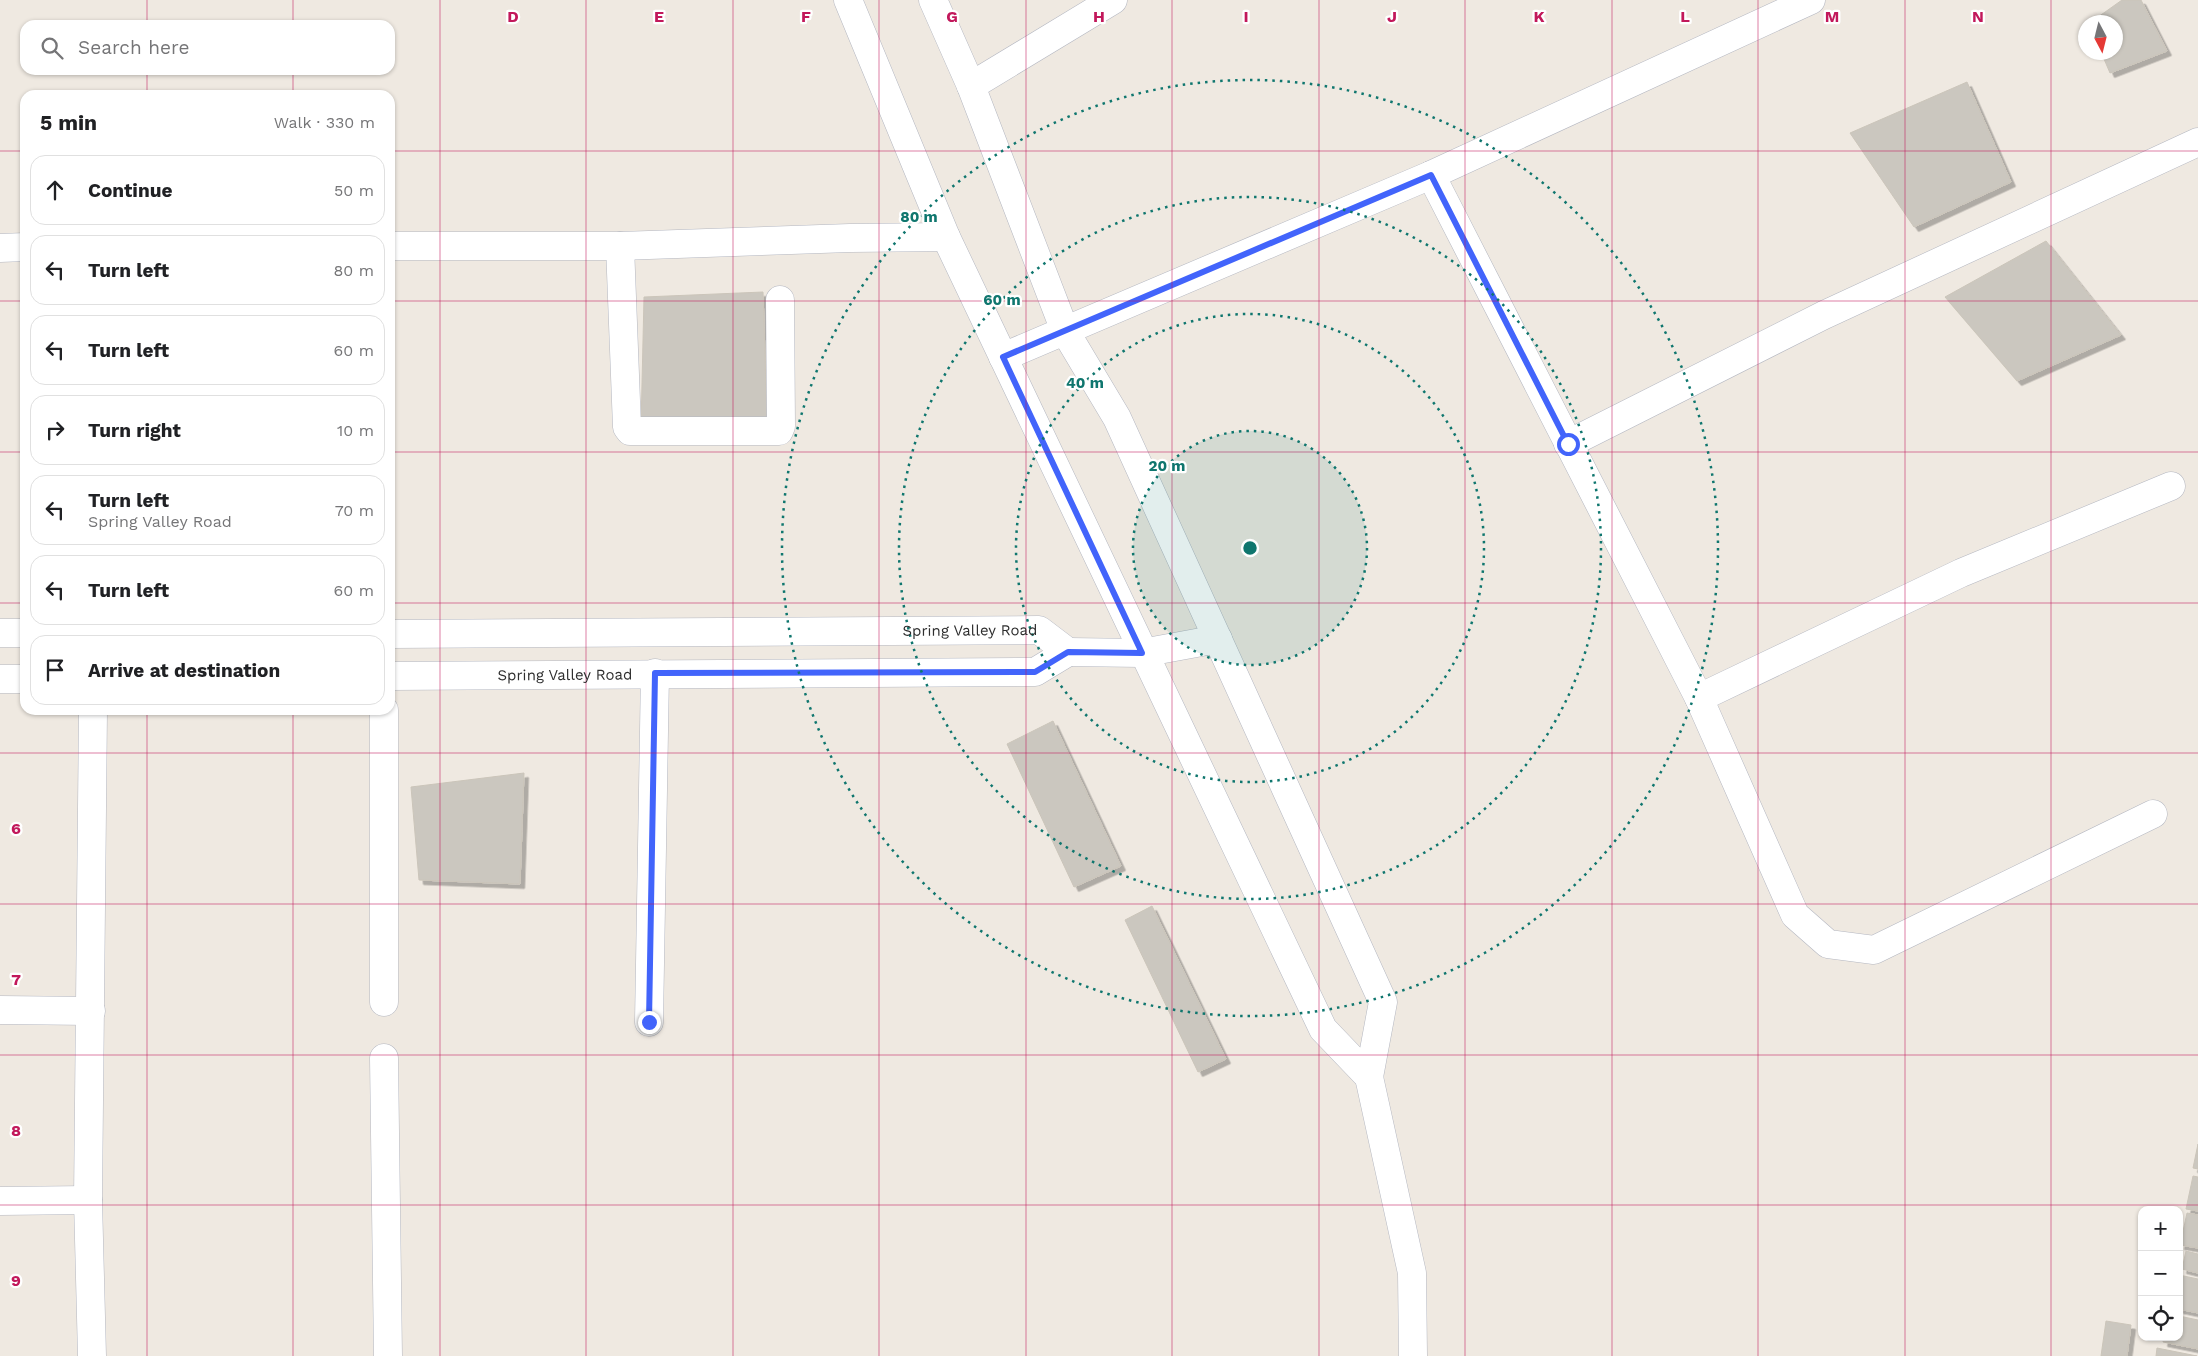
<!DOCTYPE html>
<meta charset="utf-8">
<style>
:root{--surface:#fff;--page:#f6f6f6;--text:#202124;--muted:#757577;--line:#e0e0e0}
body{margin:0;font-family:"Work Sans",sans-serif;background:var(--page);color:var(--text)}
.controls{position:absolute;right:15px;bottom:15px;display:grid;overflow:hidden;border-radius:10px;box-shadow:0 1px 4px #0004}
.controls button{width:45px;height:45px;display:grid;place-items:center;padding:0;border:0;border-bottom:1px solid var(--line);background:var(--surface);color:var(--text);font:25px sans-serif}
.compass{position:absolute;left:2078px;top:15px;width:45px;height:45px;border-radius:50%;background:var(--surface);box-shadow:0 1px 4px #0004;rotate:173deg}
.stop{position:absolute;width:15px;height:15px;margin:-11px;border:4px solid #4264fb;border-radius:50%;background:#fff}
.stop.end{background:#4264fb;border-color:#fff;box-shadow:0 1px 5px #0008}
.list{margin:0;padding:0;list-style:none}
h2{display:flex;justify-content:space-between;align-items:center;height:65px;margin:0;padding:0 20px;font-size:21px}
h2 small{font-size:16px;font-weight:400;color:var(--muted)}
.list li{display:grid;grid-template-columns:32px 1fr auto;gap:15px;align-items:center;box-sizing:border-box;height:70px;margin:0 10px 10px;padding:0 10px;border:1px solid var(--line);border-radius:15px}
.list b{display:block;font-size:19px;white-space:nowrap}
.list p{margin:0;font-size:16px;white-space:nowrap;color:var(--muted)}
.list em{font-size:16px;font-style:normal;color:var(--muted)}
.icon{flex:none;width:28px;height:28px;fill:none;stroke:currentColor;stroke-width:2;stroke-linecap:round;stroke-linejoin:round}
.map{position:relative;flex:none;width:2198px;height:1356px;overflow:hidden}
.search{position:absolute;background:var(--surface);box-shadow:0 1px 4px #0004;left:20px;top:20px;width:375px;height:55px;display:flex;align-items:center;gap:12px;box-sizing:border-box;padding:0 18px;border-radius:15px;color:var(--muted);font-size:19px}
.panel{position:absolute;background:var(--surface);box-shadow:0 1px 4px #0004;left:20px;top:90px;width:375px;height:625px;border-radius:15px}
.map>svg:first-child{display:block}
.building{fill:#cbc7bf;stroke:#cbc5ba;filter:url(#shadow)}
.lines{fill:none;stroke-linecap:round;stroke-linejoin:round}
.minor-casing{stroke:#b4b7c1;stroke-width:29}
.minor{stroke:#fff;stroke-width:28}
.route{stroke:#4264fb;stroke-width:6}
.grid{fill:none;stroke:#c2185b;stroke-width:1;stroke-opacity:0.55}
.ring{fill:none;stroke:#0f766e;stroke-width:2.5;stroke-dasharray:2.5 5}
.labels{text-anchor:middle;stroke-width:4.5;stroke-linejoin:round;paint-order:stroke}
.street-label{font-size:15px;fill:#2e2e2e;stroke:#fff}
.grid-label{font-size:16px;text-anchor:middle;font-weight:bold;fill:#c2185b;stroke:#fff;stroke-width:4.5;stroke-linejoin:round;paint-order:stroke}
.centre{fill:#0f766e;stroke:#fff;stroke-width:2.5}
.ring-label{font-size:15px;text-anchor:middle;font-weight:bold;fill:#0f766e;stroke:#fff;stroke-width:4.5;stroke-linejoin:round;paint-order:stroke}
</style>
<div class="map">
<svg width="2198" height="1356" viewBox="0 0 2198 1356">
<defs>
<filter id="shadow"><feDropShadow dx="4.5" dy="4.5" stdDeviation="0" flood-color="#0004"/></filter>
</defs>
<rect width="100%" height="100%" fill="#efe9e1"/>
<g class="building">
<polygon points="2122,0 2141,0 2167,51 2110,73 2101,52 2116,52 2116,22 2091,22"/>
<polygon points="1967,82 2011,182 1914,227 1850,133"/>
<polygon points="2046,241 2121,335 2017,381 1945,297"/>
<polygon points="763,292 767,418 641,427 644,297"/>
<polygon points="1053,721 1121,866 1074,887 1007,744"/>
<polygon points="524,773 520,884 419,880 411,787"/>
<polygon points="1152,906 1226,1059 1198,1072 1125,920"/>
<polygon points="2198,1144 2198,1169 2193,1168"/>
<polygon points="2193,1176 2198,1177 2198,1211 2186,1209"/>
<polygon points="2187,1213 2198,1215 2198,1248 2180,1245"/>
<polygon points="2186,1251 2198,1254 2198,1273 2182,1269"/>
<polygon points="2179,1275 2198,1279 2198,1313 2179,1309"/>
<polygon points="2179,1316 2198,1320 2198,1349 2163,1342 2164,1337 2179,1337"/>
<polygon points="2106,1321 2131,1325 2127,1356 2101,1356"/>
<polygon points="2157,1348 2197,1356 2156,1356"/>
</g>
<g class="lines">
<g class="minor-casing">
<g id="minor">
<polyline points="848,0 946,237 1323,1029 1369,1077 1383,1002 1117,418 1065,331 971,86 933,0"/>
<polyline points="971,86 1113,0"/>
<polyline points="1431,175 1699,698 1795,915 1828,944 1874,950 2153,814"/>
<polyline points="390,246 620,246 850,238 946,237"/>
<polyline points="620,246 627,427 630,431 779,431 781,426 780,300"/>
<polyline points="0,248 25,247"/>
<polyline points="1003,357 1431,175 1811,0"/>
<polyline points="1568,444 1824,315 2198,142"/>
<polyline points="0,633 25,633"/>
<path id="s1" d="M390,634L1039,630L1068,652"/>
<polyline points="1068,652 1142,653 1218,639"/>
<path id="s2" d="M390,676L1035,672L1068,652"/>
<polyline points="0,679 25,679"/>
<polyline points="1699,698 1961,573 2171,486"/>
<polyline points="384,1002 384,710"/>
<polyline points="0,1010 91,1011"/>
<polyline points="649,1022 655,673"/>
<polyline points="384,1058 388,1356"/>
<polyline points="1369,1077 1412,1273 1413,1356"/>
<polyline points="0,1201 88,1200"/>
<polyline points="92,1356 88,1200 93,710"/>
</g>
</g>
<use href="#minor" class="minor"/>
</g>
<g class="lines">
<polyline class="route" points="649,1022 655,673 1035,672 1068,652 1142,653 1003,357 1431,175 1568,444"/>
</g>
<path class="grid" d="M147,0V25M293,0V25M440,0V1356M586,0V1356M733,0V1356M879,0V1356M1026,0V1356M1172,0V1356M1319,0V1356M1465,0V1356M1612,0V1356M1758,0V1356M1905,0V1356M2051,0V1356M147,70V95M293,70V95M0,151H25M390,151H2198M0,301H25M390,301H2198M0,452H25M390,452H2198M0,603H25M390,603H2198M147,710V1356M293,710V1356M0,753H2198M0,904H2198M0,1055H2198M0,1205H2198"/>
<circle cx="1250" cy="548" r="117" fill="#0f766e" fill-opacity=".12"/>
<g class="ring">
<circle cx="1250" cy="548" r="117"/>
<circle cx="1250" cy="548" r="234"/>
<circle cx="1250" cy="548" r="351"/>
<circle cx="1250" cy="548" r="468"/>
</g>
<g class="labels">
<g class="street-label">
<text dy="5" stroke="none"><textPath href="#s1" startOffset="580">Spring Valley Road</textPath></text>
<text dy="5" stroke="none"><textPath href="#s2" startOffset="175">Spring Valley Road</textPath></text>
</g>
</g>
<g class="grid-label">
<text x="513" y="22">D</text>
<text x="659" y="22">E</text>
<text x="806" y="22">F</text>
<text x="952" y="22">G</text>
<text x="1099" y="22">H</text>
<text x="1246" y="22">I</text>
<text x="1392" y="22">J</text>
<text x="1539" y="22">K</text>
<text x="1685" y="22">L</text>
<text x="1832" y="22">M</text>
<text x="1978" y="22">N</text>
<text x="16" y="834">6</text>
<text x="16" y="985">7</text>
<text x="16" y="1136">8</text>
<text x="16" y="1286">9</text>
</g>
<circle cx="1250" cy="548" r="8" class="centre"/>
<g class="ring-label">
<text x="919" y="222">80 m</text>
<text x="1002" y="305">60 m</text>
<text x="1085" y="388">40 m</text>
<text x="1167" y="471">20 m</text>
</g>
</svg>
<div class="controls">
<button>+</button>
<button>−</button>
<button><svg class="icon" aria-label="locate" viewBox="0 0 24 24"><circle cx="12" cy="12" r="6"/><path d="M12 2v4M12 18v4M2 12h4M18 12h4"/></svg></button>
</div>
<svg class="compass" viewBox="-18 -18 36 36"><path d="M0-13l5 13h-10z" fill="#e53935"/><path d="M0 13l5-13h-10z" fill="#757577"/></svg>
<div class="stop" style="left:1568px;top:444px"></div>
<div class="stop end" style="left:649px;top:1022px"></div>
<div class="search"><svg class="icon" aria-label="search" viewBox="0 0 24 24"><circle cx="10" cy="10" r="6"/><path d="M15 15l6 6"/></svg>Search here</div>
<section class="panel">
<h2>5 min<small>Walk · 330 m</small></h2>
<ul class="list">
<li><svg class="icon" aria-label="ahead" viewBox="0 0 24 24"><path d="M12 20V5M6 11l6-6 6 6"/></svg><div><b>Continue</b></div><em>50 m</em></li>
<li><svg class="icon" aria-label="left" viewBox="0 0 24 24"><path d="M17 20v-9H6M10 6l-5 5 5 5"/></svg><div><b>Turn left</b></div><em>80 m</em></li>
<li><svg class="icon" aria-label="left" viewBox="0 0 24 24"><path d="M17 20v-9H6M10 6l-5 5 5 5"/></svg><div><b>Turn left</b></div><em>60 m</em></li>
<li><svg class="icon" aria-label="right" viewBox="0 0 24 24"><path d="M7 20v-9h11M14 6l5 5-5 5"/></svg><div><b>Turn right</b></div><em>10 m</em></li>
<li><svg class="icon" aria-label="left" viewBox="0 0 24 24"><path d="M17 20v-9H6M10 6l-5 5 5 5"/></svg><div><b>Turn left</b><p>Spring Valley Road</p></div><em>70 m</em></li>
<li><svg class="icon" aria-label="left" viewBox="0 0 24 24"><path d="M17 20v-9H6M10 6l-5 5 5 5"/></svg><div><b>Turn left</b></div><em>60 m</em></li>
<li><svg class="icon" aria-label="arrive" viewBox="0 0 24 24"><path d="M6 21V4h12l-3 4 3 4H6"/></svg><div><b>Arrive at destination</b></div></li>
</ul>
</section>
</div>
